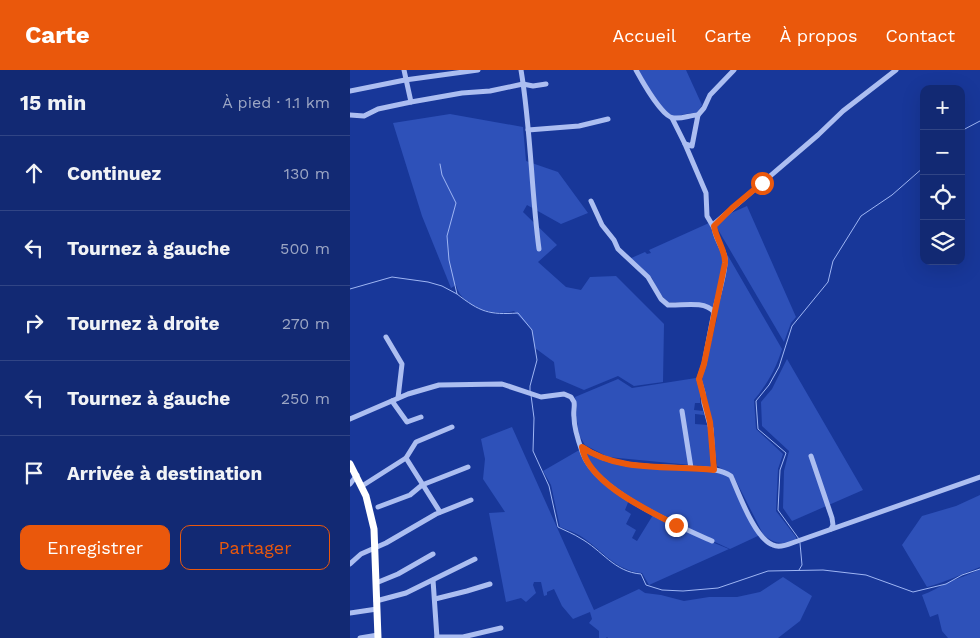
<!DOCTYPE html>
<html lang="fr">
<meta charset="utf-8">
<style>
:root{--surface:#122973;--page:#1b3178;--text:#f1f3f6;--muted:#9ca6c4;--line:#314585;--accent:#ea580c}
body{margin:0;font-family:"Work Sans",sans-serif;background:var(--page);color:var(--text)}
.controls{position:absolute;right:15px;top:15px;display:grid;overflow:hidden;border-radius:10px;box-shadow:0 5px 20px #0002}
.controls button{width:45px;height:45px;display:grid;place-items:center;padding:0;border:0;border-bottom:1px solid var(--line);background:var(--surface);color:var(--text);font:25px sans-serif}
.stop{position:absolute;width:15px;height:15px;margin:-11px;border:4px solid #ea580c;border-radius:50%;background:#fff}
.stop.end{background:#ea580c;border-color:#fff;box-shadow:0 1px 5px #0008}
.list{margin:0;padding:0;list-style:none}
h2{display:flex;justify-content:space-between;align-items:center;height:65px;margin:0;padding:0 20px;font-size:21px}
h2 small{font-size:16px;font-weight:400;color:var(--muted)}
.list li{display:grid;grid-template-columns:32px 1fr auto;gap:15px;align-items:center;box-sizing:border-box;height:75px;padding:0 20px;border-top:1px solid var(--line)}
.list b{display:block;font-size:19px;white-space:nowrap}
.list em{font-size:16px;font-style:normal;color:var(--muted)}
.actions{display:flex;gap:10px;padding:15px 20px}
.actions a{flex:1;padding:11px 0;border:1px solid var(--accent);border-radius:10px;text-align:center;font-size:18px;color:var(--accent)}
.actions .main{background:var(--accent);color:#fff}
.icon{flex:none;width:28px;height:28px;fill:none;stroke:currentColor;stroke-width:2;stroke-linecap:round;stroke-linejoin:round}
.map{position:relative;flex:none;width:630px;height:568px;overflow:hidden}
header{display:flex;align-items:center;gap:30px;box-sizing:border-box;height:70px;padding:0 25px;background:var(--accent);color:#fff}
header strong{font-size:24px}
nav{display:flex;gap:28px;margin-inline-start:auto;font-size:18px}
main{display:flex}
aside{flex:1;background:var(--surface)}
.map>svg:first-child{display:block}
.green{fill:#2e51b9}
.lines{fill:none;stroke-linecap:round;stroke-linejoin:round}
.stream{stroke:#9fb6f4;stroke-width:1}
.minor{stroke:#acbef1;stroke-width:5}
.highway{stroke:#fff;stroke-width:7}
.route{stroke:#ea580c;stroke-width:6}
</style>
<header>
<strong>Carte</strong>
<nav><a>Accueil</a><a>Carte</a><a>À propos</a><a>Contact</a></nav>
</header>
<main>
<aside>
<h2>15 min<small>À pied · 1.1 km</small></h2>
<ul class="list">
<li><svg class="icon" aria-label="ahead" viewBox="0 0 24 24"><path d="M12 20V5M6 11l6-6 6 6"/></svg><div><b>Continuez</b></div><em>130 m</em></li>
<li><svg class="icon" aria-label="left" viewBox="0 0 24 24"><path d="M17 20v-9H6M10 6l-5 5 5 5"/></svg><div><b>Tournez à gauche</b></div><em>500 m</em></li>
<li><svg class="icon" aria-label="right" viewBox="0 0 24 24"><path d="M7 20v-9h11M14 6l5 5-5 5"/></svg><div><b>Tournez à droite</b></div><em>270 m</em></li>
<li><svg class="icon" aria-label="left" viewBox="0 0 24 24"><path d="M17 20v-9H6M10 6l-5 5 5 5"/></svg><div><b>Tournez à gauche</b></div><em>250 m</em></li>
<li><svg class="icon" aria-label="arrive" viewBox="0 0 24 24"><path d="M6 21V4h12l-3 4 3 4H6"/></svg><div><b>Arrivée à destination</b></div></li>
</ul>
<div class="actions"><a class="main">Enregistrer</a><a>Partager</a></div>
</aside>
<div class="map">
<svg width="630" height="568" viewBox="0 0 630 568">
<rect width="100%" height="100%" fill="#183799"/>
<g class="green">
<polygon points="288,0 336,0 352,35 347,43 340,43 323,47 309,35"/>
<path d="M100,44L173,57L176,91L208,102L238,143L211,154L177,135L173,142L207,175L188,192L216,217L231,220L240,207L266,206L314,254L313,312L284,316L268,306L234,320L206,308L204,292L185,278L182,260L164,241C145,247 111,237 106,215L101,218L72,146L43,53Z"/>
<polygon points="397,136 446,247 441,253 434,272 363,151"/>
<path d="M359,153L432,279C426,299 417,314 404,330L406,359L433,384L428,399L426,441L446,467V470C433,475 423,474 413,464L383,405L367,396L362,351L355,334L356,325L352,310L367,248L366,238L342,232H318L309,223L302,208L279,189L295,182L297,184L301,183L299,180Z"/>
<polygon points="437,289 513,420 442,451 433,438 434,401 439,381 412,356 411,332 422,319"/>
<polygon points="346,308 351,322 350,333 345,333 344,340 353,341 354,345 345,344 345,354 358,355 361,397 258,387 235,375 229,365 226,344 227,338 225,327 268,309 282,318"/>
<polygon points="162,357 244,540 289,519 295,523 311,525 334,531 359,527 387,527 410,522 433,507 462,526 450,551 428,568 258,568 257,567 256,568 249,568 249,561 239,553 242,549 240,542 223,549 212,536 204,519 197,522 197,525 194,526 191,512 184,512 183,515 186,523 176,532 171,528 156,532 139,443 155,442 133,409 135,389 131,369"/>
<path d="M231,379C243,409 253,413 279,430L275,440L281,444L276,454L286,460L282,468L287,471L303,445L325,457L379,479L299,515L292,503C266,501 252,480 232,467C225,462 217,460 210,457L201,415L193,401Z"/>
<polygon points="234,380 256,392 368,402 380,407 410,465 380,479 326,454 293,436 256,411 240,393"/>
<path d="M630,425V497C612,504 596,512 577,517L552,475L572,446L606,436Z"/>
<path d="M630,499V568H598L592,561L588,544L580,547L572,525C581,522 588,517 597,513C608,508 619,505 630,499Z"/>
</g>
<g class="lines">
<g class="stream">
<polyline points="611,61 630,51"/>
<polyline points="0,219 42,207 78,212 92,216 107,224 99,190 97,166 106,133 92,105 90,94"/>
<path d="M107,224C130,242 139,245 168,243L182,260L187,290L180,316V321"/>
<path d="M181,325L184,348L183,381L199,416L208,457C216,461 224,464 230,468C252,480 264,502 291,504L296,515L312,520L333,521L368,518L418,501L473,500L516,505L563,522L596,514L612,505L630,499"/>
<polyline points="449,469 428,440 430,400 436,383 408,359 406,331 419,315 429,297 442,256 478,212 483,191 511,146 542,125 574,97"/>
<polyline points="449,500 452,495 450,473"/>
</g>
<g class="minor">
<polyline points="54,0 61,32 112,23 140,21 173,14 183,16 196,14"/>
<path d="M171,0C181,59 181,119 189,179"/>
<path d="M286,0C292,11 313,48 324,48C333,49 340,45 348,45"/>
<polyline points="0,21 55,10 128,0"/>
<polyline points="0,45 14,46 28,39 61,32"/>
<polyline points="322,48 335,74"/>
<polyline points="178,60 229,56 258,49"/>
<path d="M241,131L252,155L264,170L268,179L298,207L311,229L318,235C331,236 354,230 364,242L354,294L349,309L353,323L354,333L361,359L364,400"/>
<polyline points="364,158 357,146 356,123 335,74 342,76 348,45 354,38 360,25 384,0"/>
<path d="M364,242C367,230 377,198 375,188C373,176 363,167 364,154L468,65L493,41L546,0"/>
<polyline points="36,267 52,294 48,328"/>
<polyline points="42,331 57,352 71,347"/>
<polyline points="332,341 341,398"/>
<path d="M0,349L58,324L89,315L152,314L191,327L214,324L221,327L224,332C225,337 223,342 224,347C224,360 229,373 233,384C248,422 326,455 362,471"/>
<path d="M232,377C264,399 303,396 340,398C355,399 369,398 381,406C389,424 405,469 423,475C429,478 437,475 442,473L630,407"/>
<polyline points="461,386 482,448 483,455 481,459"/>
<polyline points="56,388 90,442"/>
<polyline points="0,414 7,405"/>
<polyline points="12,416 56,388 66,372 102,357"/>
<polyline points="28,437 60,425 72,415 118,397"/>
<polyline points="0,494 11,484 36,473 86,444 121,430"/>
<polyline points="83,510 87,568"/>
<polyline points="26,513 48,504 83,484"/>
<polyline points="85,529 117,521 140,514"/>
<polyline points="26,531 56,523 125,489"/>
<polyline points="0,543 27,539"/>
<polyline points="87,567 113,567 151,558"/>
<polyline points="10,568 28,565"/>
</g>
<polyline class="highway" points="0,394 16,426 24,459 28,568"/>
</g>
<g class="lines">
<path class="route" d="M326,455C297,440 237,412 232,377C269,403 321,395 364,400L360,352L349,309L354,294L375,193C376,181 366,169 364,156L382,138L412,113"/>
</g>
</svg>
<div class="controls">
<button>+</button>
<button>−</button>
<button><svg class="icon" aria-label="locate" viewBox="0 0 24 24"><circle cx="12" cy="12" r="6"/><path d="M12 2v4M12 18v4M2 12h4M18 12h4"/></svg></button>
<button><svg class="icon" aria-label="layers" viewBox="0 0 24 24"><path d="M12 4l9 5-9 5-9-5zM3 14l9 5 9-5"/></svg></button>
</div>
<div class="stop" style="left:412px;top:113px"></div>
<div class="stop end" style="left:326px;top:455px"></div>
</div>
</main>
